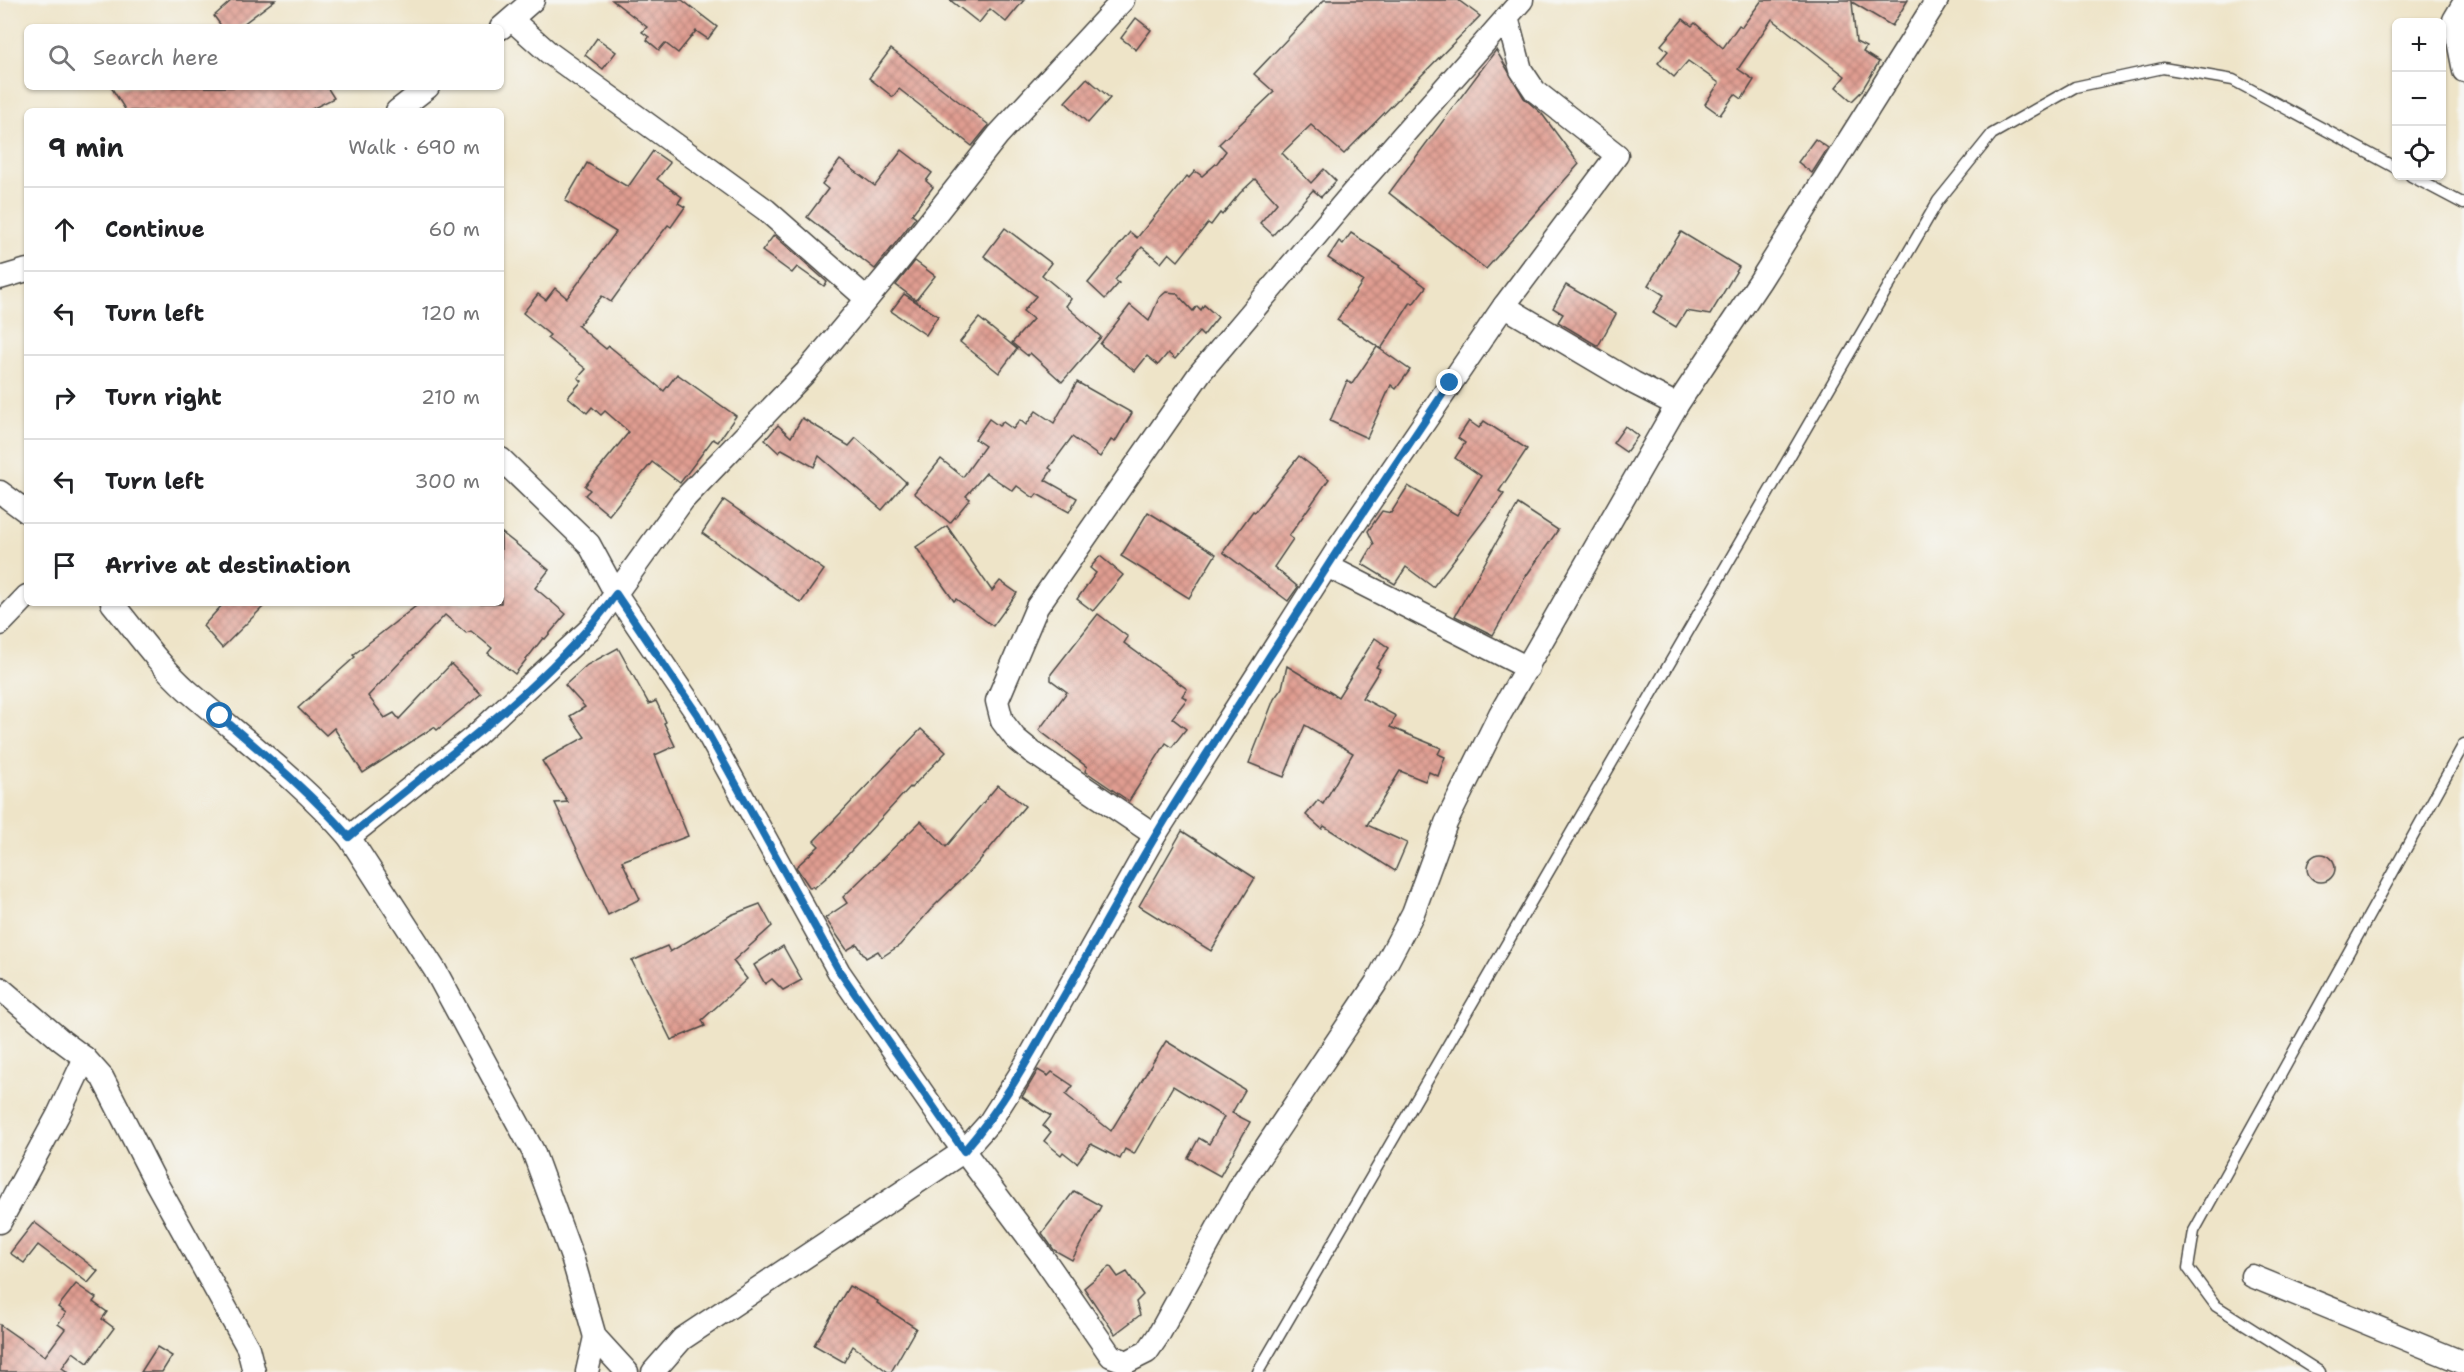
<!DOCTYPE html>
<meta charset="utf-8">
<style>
:root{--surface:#fff;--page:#f6f6f6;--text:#202124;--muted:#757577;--line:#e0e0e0}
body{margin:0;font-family:"Shantell Sans",sans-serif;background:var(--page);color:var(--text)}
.controls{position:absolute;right:18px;top:18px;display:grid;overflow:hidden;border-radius:9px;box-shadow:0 2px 4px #0004}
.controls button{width:54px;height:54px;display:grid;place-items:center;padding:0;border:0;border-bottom:2px solid var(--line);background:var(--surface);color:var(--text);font:30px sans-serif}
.stop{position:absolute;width:18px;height:18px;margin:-14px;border:4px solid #1f6fb2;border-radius:50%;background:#fff}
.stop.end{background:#1f6fb2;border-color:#fff;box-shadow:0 2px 6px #0008}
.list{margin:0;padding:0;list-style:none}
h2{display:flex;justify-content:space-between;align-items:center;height:78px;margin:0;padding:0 24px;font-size:26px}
h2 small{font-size:20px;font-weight:400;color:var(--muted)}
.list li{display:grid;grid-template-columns:39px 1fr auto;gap:18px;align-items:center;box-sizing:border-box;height:84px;padding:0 24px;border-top:2px solid var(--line)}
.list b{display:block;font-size:22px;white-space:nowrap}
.list em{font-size:20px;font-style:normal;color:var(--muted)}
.icon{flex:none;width:33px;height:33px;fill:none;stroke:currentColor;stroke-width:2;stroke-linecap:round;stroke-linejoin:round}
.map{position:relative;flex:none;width:2464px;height:1372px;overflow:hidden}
.search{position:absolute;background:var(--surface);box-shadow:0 2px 4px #0004;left:24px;top:24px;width:480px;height:66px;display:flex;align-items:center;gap:15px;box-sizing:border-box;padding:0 21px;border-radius:9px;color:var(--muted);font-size:22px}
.panel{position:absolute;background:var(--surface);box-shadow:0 2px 4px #0004;left:24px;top:108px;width:480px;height:498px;border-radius:9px}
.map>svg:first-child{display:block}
.building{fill:url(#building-cross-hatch)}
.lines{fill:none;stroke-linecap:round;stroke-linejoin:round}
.service-casing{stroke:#484743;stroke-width:13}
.minor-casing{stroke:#484743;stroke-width:25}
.service{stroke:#fff;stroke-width:10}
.minor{stroke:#fff;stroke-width:22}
.route{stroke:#1f6fb2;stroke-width:8}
</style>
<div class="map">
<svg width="2464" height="1372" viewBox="0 0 2464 1372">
<defs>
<pattern id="building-cross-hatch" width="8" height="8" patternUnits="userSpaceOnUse" patternTransform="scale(1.5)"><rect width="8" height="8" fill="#e09d91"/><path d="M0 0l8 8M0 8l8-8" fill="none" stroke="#b68077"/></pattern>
</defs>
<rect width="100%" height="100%" fill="#f6f6f2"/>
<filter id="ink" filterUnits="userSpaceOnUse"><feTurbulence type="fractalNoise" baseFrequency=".0167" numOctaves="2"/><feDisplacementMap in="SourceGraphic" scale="12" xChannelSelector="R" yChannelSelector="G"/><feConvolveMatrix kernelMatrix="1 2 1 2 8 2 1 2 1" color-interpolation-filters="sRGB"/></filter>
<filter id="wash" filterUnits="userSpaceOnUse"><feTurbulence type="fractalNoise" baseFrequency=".008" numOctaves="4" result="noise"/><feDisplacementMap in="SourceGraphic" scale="24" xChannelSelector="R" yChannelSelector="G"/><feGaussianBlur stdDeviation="1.35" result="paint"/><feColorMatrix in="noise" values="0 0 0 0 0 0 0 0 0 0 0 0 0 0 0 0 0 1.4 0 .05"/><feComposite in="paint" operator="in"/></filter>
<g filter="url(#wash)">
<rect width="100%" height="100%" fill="#eee4c8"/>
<g id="blocks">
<g class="building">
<polygon points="232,0 275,0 239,27 222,27 214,16"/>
<polygon points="612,0 682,0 717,27 708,39 696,31 678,53 665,43 659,50 647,40 649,37 642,32 647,27"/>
<polygon points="950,0 1024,0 1006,22 990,9 979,23"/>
<polygon points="1324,0 1458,0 1480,16 1344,154 1311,125 1282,153 1311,183 1324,169 1336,181 1321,197 1313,190 1273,235 1260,223 1277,203 1255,179 1240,193 1222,215 1220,213 1211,225 1208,223 1178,261 1169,253 1161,263 1142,247 1115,280 1119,283 1105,299 1088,283 1130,232 1137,238 1187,176 1189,178 1195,171 1202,176 1217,163 1226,151 1219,144 1274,92 1254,74"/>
<polygon points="1762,0 1908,0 1892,26 1852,2 1856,42 1866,47 1863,52 1879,62 1861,92 1852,101 1836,87 1845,76 1772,19 1738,69 1754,80 1742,99 1735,94 1720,115 1705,104 1719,83 1688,61 1674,77 1658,63 1668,51 1661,45 1683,19 1692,26 1695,23 1723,48 1739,25 1742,27"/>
<polygon points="1136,18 1151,30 1136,50 1121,38"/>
<polygon points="597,38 616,52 603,69 585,55"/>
<polygon points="891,49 989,125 972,146 899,89 893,97 869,78"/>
<polygon points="1496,50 1524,98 1542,114 1579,164 1486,269 1389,193"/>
<polygon points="1087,78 1110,98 1088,123 1065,102"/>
<polygon points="111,87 327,87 334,98 308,111 126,111"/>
<polygon points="1815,139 1828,148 1812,173 1798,162"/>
<polygon points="902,150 932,173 926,181 933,187 912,214 916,217 875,269 807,217 828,189 822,184 840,160 875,186"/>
<polygon points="653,151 670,163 657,179 682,197 678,203 685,207 671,227 668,225 650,248 611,302 602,296 578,326 606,349 609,346 664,391 677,374 736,416 718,442 713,439 680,483 652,462 609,515 585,495 590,490 585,486 629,432 605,411 601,415 592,407 587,413 568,397 582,381 578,378 586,369 547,338 550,335 523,313 538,294 546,300 555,288 567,298 616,232 565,201 587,163 628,187"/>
<polygon points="1005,228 1051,263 1042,275 1071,299 1066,306 1101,337 1062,382 1030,353 1028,356 1012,343 1033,319 1023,311 1036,296 984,256"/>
<polygon points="1681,232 1739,267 1710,315 1686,311 1676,327 1653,313 1664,295 1648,285"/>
<polygon points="1351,233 1401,265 1400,267 1426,287 1413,304 1411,302 1381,349 1337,320 1363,281 1328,258 1339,241 1343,244"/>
<polygon points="774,235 827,282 824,286 797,267 792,273 762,251"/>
<polygon points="915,261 935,276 916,300 896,285"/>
<polygon points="1566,285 1616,314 1598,346 1558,322 1563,314 1553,308"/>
<polygon points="1166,292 1176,293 1193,311 1197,306 1201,310 1204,305 1218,317 1203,336 1199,332 1175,359 1168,353 1158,365 1147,356 1135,371 1100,344 1130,305 1149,321 1159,298"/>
<polygon points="904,294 938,316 926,335 891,311"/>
<polygon points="979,318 1017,349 999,373 960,342"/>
<polygon points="1377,347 1410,370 1396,389 1391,385 1367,438 1330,421 1347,381 1352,384"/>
<polygon points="1077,382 1132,413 1115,442 1111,440 1100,457 1072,437 1049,468 1052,470 1045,480 1077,498 1069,512 1037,494 1034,498 1017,486 1013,491 986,473 966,496 970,499 950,523 914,493 941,459 963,477 985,446 975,439 989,419 999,426 1003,422 1013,429 1020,420 1026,425 1036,411 1054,423"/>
<polygon points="802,418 849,446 856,438 906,482 882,510 819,456 814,467 782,449 779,453 765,440 778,425 791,437"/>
<polygon points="1469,421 1479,428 1484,421 1527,449 1499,491 1504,494 1433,587 1406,567 1395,584 1362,564 1374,544 1368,531 1382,511 1391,513 1408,486 1457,515 1481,476 1455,458 1465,443 1458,438"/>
<polygon points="1625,426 1638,436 1626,452 1613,443"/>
<polygon points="1299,456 1329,479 1289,536 1293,539 1274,567 1298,587 1288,601 1223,552 1253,511 1255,512"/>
<polygon points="724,500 824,570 801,603 702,533"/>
<polygon points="1518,504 1558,530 1524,579 1493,635 1455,616"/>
<polygon points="1148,512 1216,554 1189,598 1121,556"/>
<polygon points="947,526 992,591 1000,581 1017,593 993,626 956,599 954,601 916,547"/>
<polygon points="501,532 549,570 535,588 566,614 545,639 543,638 515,674 488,653 492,648 471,631 466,633 445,615 368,696 385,718 394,713 399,719 451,664 481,694 437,730 434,727 363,773 334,728 326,735 298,708 355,657 353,655 420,603 501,603"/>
<polygon points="1100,556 1123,575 1093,611 1077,599 1096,573 1090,568"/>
<polygon points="224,603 267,603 222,648 203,626"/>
<polygon points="1098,614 1128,637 1124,643 1187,689 1182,696 1187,699 1172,718 1186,729 1172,747 1166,743 1129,801 1085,771 1087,767 1039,730 1067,692 1051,680 1051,674"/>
<polygon points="1375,638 1389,648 1376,667 1380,669 1362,698 1396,716 1390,727 1441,748 1438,754 1445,757 1438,776 1429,772 1425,781 1400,771 1367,825 1407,843 1395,871 1324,826 1322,829 1306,815 1318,800 1323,804 1353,753 1305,725 1284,777 1249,763 1274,699 1282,688 1287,666 1338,697"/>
<polygon points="618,648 649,704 656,701 666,722 664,723 675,746 655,755 688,836 622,861 640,899 608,915 555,803 568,802 542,761 585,737 570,716 585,707 565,685 587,665"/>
<polygon points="921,729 946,752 911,788 910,787 827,877 814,888 812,886 810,888 796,867 819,846 814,841"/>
<polygon points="998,785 1025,806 975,866 932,908 900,945 882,957 878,951 866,958 857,944 847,950 825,918 847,903 843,897 921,821 946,847"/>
<polygon points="1182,831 1255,878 1211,951 1139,906"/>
<circle cx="2321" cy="868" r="14"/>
<polygon points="760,904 772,926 733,961 747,979 702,1020 705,1026 671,1040 632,961 667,946 670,952 731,915"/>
<polygon points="783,946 802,980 783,990 772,979 765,984 754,965"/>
<polygon points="1166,1041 1245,1090 1232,1113 1250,1122 1220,1176 1188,1158 1199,1138 1209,1144 1224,1117 1173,1086 1134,1154 1125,1149 1120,1159 1091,1144 1077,1163 1063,1152 1061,1155 1044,1141 1051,1132 1043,1126 1051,1116 1022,1097 1038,1070 1048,1076 1052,1072 1073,1086 1066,1095 1111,1131"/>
<polygon points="1074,1191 1101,1206 1072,1260 1054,1250 1042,1233"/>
<polygon points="34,1222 98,1271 88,1283 38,1245 24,1263 10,1253"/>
<polygon points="1110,1266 1118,1277 1127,1272 1143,1295 1136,1302 1140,1315 1115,1334 1084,1288"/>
<polygon points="76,1284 96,1298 93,1302 107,1312 102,1319 114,1328 88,1363 73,1352 62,1368 68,1372 0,1372 0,1325 45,1356 65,1329 58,1324 66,1313 58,1307"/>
<polygon points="849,1286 878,1301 877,1303 916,1328 891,1372 888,1372 853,1346 844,1362 814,1345"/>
<polygon points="157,1347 172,1356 162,1372 141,1372"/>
</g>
</g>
</g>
<g filter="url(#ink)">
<use href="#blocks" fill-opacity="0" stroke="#484743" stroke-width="1.5"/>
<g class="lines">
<g class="service-casing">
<g id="service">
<polyline points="2411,176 2464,204"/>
<polyline points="1258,1372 1938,201 1992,134 2075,87 2163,68 2233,80 2396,168"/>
<polyline points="2320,1372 2216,1306 2188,1268 2194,1231 2464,744"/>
</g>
</g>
<g class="minor-casing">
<g id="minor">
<polyline points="2464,3 2454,20 2464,71"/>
<polyline points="512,20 548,52 766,210 867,299"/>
<polyline points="501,28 533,0"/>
<polyline points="397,111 428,87"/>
<polyline points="0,278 27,270"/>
<polyline points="1504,306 1634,383 1677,405"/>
<polyline points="501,459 589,544 616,594 697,714 839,972 951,1134 1040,1253 1111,1356 1127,1362 1147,1352 1158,1336 1242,1183 1376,983 1413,913 1446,823 1500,714 1677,405 1760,281 1937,0"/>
<polyline points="0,492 27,512"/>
<polyline points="1327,566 1528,668"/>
<path d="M112,603C136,632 159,665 187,690C242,738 301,781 349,837L475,736L591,628L683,500L806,372L893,268L998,135L1123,0"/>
<polyline points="0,624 27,596"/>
<polyline points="1155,835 1032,752 1015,738 1002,721 997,701 1037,607 1200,373 1353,192 1522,0"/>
<polyline points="349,837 435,970 533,1151 573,1260 595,1337 627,1372"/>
<polyline points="0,988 62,1041 85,1058 58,1115 0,1222"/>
<polyline points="85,1058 102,1077 154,1179 248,1348 254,1372"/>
<polyline points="2252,1276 2464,1363"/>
<polyline points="587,1372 595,1337"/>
<polyline points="653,1372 682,1339 964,1151 989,1123 1019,1076 1155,835 1337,550 1504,306 1617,155 1535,91 1521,70 1507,17"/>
</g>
</g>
<use href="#service" class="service"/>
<use href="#minor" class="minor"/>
</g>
</g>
<g class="lines" filter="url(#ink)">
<path class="route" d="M220,716C265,755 310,792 349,837C441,759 544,691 616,594L697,714L840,972L964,1151C1003,1106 1031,1055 1060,1003C1100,933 1138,862 1181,794L1338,550L1450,383"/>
</g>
</svg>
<div class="controls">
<button>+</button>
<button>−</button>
<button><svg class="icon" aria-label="locate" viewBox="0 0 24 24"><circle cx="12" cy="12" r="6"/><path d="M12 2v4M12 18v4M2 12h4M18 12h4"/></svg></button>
</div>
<div class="stop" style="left:220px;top:716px"></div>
<div class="stop end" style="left:1450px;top:383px"></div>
<div class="search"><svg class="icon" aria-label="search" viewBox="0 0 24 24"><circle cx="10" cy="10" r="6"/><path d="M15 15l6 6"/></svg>Search here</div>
<section class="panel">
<h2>9 min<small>Walk · 690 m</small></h2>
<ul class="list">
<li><svg class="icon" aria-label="ahead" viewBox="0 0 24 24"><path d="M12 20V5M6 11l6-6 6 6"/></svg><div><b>Continue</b></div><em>60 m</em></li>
<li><svg class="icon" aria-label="left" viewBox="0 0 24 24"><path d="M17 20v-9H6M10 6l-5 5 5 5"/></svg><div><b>Turn left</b></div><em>120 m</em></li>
<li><svg class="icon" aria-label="right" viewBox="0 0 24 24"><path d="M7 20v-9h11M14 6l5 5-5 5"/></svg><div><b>Turn right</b></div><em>210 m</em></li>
<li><svg class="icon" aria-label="left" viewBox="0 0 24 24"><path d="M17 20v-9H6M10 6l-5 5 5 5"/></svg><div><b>Turn left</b></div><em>300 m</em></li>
<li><svg class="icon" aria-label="arrive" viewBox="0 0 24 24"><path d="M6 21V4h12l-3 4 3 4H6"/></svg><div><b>Arrive at destination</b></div></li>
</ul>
</section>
</div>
